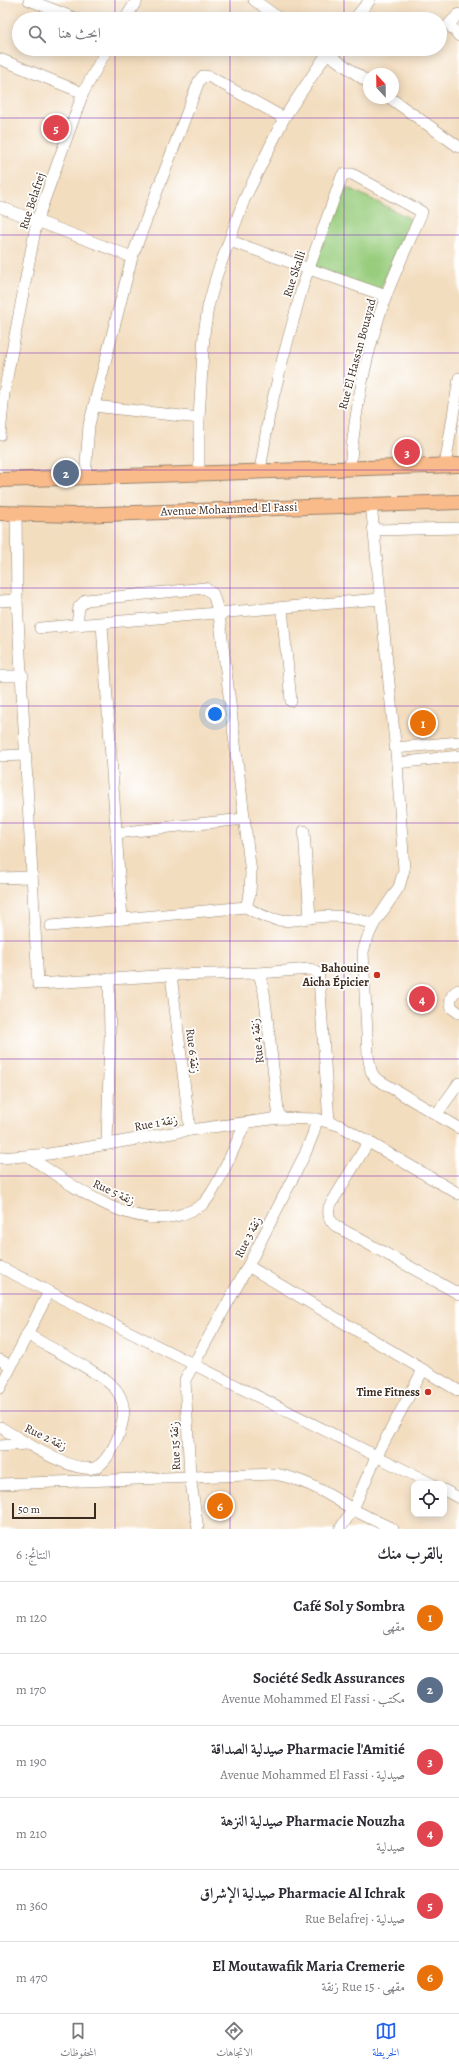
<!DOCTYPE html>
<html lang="ar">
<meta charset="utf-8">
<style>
:root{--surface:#fff;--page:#f7f7f7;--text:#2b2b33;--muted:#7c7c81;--line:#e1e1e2;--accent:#2563eb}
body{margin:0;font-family:Alegreya,Amiri,serif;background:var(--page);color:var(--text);direction:rtl}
.controls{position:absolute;right:12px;bottom:12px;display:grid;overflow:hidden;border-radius:8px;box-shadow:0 2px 10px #0003}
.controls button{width:36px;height:36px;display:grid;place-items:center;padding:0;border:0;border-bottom:1px solid var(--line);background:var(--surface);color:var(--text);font:20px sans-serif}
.compass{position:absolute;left:363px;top:68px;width:36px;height:36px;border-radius:50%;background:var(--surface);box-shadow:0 2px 10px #0003;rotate:338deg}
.scale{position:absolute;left:12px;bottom:10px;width:84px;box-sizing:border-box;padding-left:4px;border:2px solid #3b2a1e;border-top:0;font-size:11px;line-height:14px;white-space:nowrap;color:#3b2a1e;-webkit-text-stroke:3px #fff;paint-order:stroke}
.you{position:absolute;left:215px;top:714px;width:14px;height:14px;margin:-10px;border:3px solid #fff;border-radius:50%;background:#1a73e8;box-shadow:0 0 0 6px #1a73e833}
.badge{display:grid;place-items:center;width:26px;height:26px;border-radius:50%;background:var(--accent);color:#fff;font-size:13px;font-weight:700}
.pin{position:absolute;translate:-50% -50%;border:2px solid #fff;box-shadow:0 1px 4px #0006}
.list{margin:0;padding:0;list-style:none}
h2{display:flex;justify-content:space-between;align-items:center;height:52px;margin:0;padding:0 16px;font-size:17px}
h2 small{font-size:13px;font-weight:400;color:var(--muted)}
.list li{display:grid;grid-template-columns:26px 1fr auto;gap:12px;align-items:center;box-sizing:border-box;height:72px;padding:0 16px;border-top:1px solid var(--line)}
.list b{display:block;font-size:15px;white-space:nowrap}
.list p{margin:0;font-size:13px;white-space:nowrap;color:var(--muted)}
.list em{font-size:13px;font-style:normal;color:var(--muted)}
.icon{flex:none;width:22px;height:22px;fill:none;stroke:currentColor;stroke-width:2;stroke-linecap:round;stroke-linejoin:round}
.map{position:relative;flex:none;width:459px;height:1529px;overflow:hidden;direction:ltr}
.search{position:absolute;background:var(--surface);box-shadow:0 2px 10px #0003;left:12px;right:12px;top:12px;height:44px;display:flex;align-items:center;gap:10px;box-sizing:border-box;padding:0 14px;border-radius:22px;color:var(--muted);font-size:15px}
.sheet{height:484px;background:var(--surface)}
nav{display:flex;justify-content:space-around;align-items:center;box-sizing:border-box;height:56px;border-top:1px solid var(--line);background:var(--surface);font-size:11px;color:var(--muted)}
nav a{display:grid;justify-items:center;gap:2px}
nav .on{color:var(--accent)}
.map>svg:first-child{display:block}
.green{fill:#99cd7e;stroke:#6a7c4e}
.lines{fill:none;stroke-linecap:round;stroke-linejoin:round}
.minor-casing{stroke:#97846e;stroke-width:12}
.major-casing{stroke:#97846e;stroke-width:16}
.minor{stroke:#fff;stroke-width:11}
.major{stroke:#fabb8b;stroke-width:14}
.grid{fill:none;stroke:#7b2cbf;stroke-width:1;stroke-opacity:0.55}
.poi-dot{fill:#c8321e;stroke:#fff;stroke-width:1.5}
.labels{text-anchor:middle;stroke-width:3.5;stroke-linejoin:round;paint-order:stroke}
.street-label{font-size:12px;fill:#3b2a1e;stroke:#fff}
.poi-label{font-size:12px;font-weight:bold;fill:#3b2a1e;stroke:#fff;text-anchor:end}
</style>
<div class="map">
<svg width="459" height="1529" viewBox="0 0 459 1529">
<rect width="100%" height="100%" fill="#fff"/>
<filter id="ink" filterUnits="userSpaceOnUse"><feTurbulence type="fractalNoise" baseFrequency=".025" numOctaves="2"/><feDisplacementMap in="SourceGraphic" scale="8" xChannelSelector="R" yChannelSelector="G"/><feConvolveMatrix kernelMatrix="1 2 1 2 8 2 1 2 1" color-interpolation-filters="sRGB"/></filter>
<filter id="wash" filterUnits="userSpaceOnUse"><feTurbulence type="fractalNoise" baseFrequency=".012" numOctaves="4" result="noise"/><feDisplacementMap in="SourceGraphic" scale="16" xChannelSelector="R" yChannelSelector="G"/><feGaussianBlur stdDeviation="0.9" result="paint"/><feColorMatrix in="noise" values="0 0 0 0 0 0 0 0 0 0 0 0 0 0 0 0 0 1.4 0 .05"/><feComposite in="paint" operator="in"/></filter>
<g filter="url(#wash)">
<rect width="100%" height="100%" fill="#f3ddbf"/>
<polygon class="green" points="347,187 411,219 379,292 313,267"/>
</g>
<g filter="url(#ink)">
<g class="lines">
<g class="minor-casing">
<g id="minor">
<polyline points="29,0 77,19"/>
<polyline points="254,0 280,19"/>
<polyline points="459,14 449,24 459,36"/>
<polyline points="125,19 137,0"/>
<polyline points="354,19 370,0"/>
<polyline points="321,49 369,83"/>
<polyline points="0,59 83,93"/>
<polyline points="390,98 459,147"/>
<polyline points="0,207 132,257"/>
<polyline points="230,241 386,296"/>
<polyline points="94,406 199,418"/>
<polyline points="0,435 4,393 37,220 83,93 107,49"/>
<polyline points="445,466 459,378"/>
<path d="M260,471L269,415L283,358L303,285L342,176L344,174H352L422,212C410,240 397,267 386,296C366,351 355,409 350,468"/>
<polyline points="199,474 199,418 204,334 208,307 217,274 244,200 284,118 330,49"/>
<polyline points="85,477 89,425 132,257 199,81 203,76 210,77 284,118"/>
<polyline points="371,503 397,763 404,870 399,887 374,924 367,939 363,952 368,1055 371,1071 375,1078 459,1128"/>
<polyline points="16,514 17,600 38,984 171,975 259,973 264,992 279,1118"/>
<polyline points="374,530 459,528"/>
<polyline points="0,601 17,600"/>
<polyline points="282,609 291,701"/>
<polyline points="102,624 122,919"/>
<polyline points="77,625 79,607 86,600 205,588 213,594 219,614 251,873 250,893 246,907"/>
<polyline points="40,628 380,599"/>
<polyline points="0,676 23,676"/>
<polyline points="395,748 459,742"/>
<polyline points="0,756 25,755"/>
<polyline points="397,763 459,756"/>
<polyline points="304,831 310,918"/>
<polyline points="116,833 243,819"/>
<polyline points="0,878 32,877"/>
<path d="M51,926L246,907C284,930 293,917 332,916C346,916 361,920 374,924"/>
<polyline points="259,973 310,969 316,972 319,978 329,1122"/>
<polyline points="171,975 190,1130"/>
<path d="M459,990C451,993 449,1000 452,1008L459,1013"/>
<polyline points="436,1115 459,1083"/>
<path d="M369,1141L329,1207C328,1216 329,1220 336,1226L459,1294"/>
<polyline points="107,1144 110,1036 109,979"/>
<path d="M28,1156C69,1183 127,1230 180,1215C188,1212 198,1209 204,1203C219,1186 235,1145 245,1124"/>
<polyline points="0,1158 49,1154 190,1130 279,1118 317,1119 341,1126 459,1194"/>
<polyline points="248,1266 459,1391"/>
<polyline points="0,1267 432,1484"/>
<polyline points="0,1360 11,1366"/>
<polyline points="0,1388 49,1292"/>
<path d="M0,1427C19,1439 72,1473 94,1468C105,1465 116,1444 119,1434C124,1418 127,1406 117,1391C106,1375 46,1346 27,1334"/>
<polyline points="0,1446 26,1444"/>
<path d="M0,1484L275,1474C307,1480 324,1492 351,1508C364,1516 379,1522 393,1529"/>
<polyline points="444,1490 459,1498"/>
<polyline points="198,1529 190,1476 185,1380 248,1266 305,1154 313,1134 317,1119"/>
<polyline points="340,1529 353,1509 376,1457 423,1370"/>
</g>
</g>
<g class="major-casing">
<g id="major">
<polyline points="0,480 459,465"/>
<polyline points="0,513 74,515 459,502"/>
</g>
</g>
<use href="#minor" class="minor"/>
<use href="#major" class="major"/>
</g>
</g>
<path class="grid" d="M115,0V19M230,0V19M344,0V19M115,49V1529M230,49V1529M344,49V1529M0,118H459M0,235H459M0,353H459M0,470H459M0,588H459M0,706H459M0,823H459M0,941H459M0,1059H459M0,1176H459M0,1294H459M0,1411H459"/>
<g class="poi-dot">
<circle cx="377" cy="975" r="4"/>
<circle cx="428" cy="1392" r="4"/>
</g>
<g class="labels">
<g class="street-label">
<text transform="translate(32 201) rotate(-72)" y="4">Rue Belafrej</text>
<text transform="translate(294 274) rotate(-72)" y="4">Rue Skalli</text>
<text transform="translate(357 354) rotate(-75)" y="4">Rue El Hassan Bouayad</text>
<text transform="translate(229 509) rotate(-2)" y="4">Avenue Mohammed El Fassi</text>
<text transform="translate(257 1041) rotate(-97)" y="4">Rue 4 زنقة</text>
<text transform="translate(193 1051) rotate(83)" y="4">Rue 6 زنقة</text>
<text transform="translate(156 1123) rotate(-10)" y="4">Rue 1 زنقة</text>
<text transform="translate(114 1192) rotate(25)" y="4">Rue 5 زنقة</text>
<text transform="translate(248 1237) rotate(-63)" y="4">Rue 3 زنقة</text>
<text transform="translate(46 1437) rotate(26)" y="4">Rue 2 زنقة</text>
<text transform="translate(175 1446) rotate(-93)" y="4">Rue 15 زنقة</text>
</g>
<g class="poi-label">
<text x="369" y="972">Bahouine<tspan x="369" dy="14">Aicha Épicier</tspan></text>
<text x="420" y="1396">Time Fitness</text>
</g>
</g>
</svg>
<div class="controls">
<button><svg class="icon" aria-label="locate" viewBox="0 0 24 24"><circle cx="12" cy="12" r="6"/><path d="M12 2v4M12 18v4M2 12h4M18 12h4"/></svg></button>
</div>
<svg class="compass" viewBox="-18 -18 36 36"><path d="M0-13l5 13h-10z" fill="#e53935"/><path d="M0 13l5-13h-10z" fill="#7c7c81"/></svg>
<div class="scale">50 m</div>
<div class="you"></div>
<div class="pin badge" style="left:423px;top:723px;background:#e8710a">1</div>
<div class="pin badge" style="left:66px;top:473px;background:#5c6f8a">2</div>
<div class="pin badge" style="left:407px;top:452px;background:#e0444e">3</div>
<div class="pin badge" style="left:422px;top:999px;background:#e0444e">4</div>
<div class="pin badge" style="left:56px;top:128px;background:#e0444e">5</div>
<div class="pin badge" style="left:220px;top:1506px;background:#e8710a">6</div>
<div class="search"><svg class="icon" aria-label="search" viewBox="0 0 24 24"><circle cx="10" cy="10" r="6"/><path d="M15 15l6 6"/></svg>ابحث هنا</div>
</div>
<section class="sheet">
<h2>بالقرب منك<small>النتائج: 6</small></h2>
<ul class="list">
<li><span class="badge" style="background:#e8710a">1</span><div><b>Café Sol y Sombra</b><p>مقهى</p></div><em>120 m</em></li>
<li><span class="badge" style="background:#5c6f8a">2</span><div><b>Société Sedk Assurances</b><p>مكتب · Avenue Mohammed El Fassi</p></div><em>170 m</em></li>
<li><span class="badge" style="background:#e0444e">3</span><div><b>Pharmacie l'Amitié صيدلية الصداقة</b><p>صيدلية · Avenue Mohammed El Fassi</p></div><em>190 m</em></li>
<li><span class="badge" style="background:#e0444e">4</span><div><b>Pharmacie Nouzha صيدلية النزهة</b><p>صيدلية</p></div><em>210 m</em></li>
<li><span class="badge" style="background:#e0444e">5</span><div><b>Pharmacie Al Ichrak صيدلية الإشراق</b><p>صيدلية · Rue Belafrej</p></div><em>360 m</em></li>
<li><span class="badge" style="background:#e8710a">6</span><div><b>El Moutawafik Maria Cremerie</b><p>مقهى · Rue 15 زنقة</p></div><em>470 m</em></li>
</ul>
</section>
<nav>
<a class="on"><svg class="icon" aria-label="map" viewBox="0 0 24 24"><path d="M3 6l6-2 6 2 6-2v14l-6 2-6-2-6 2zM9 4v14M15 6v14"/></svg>الخريطة</a>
<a><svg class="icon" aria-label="directions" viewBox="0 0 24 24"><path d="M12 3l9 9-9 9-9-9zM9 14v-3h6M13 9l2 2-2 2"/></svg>الاتجاهات</a>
<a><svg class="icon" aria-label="saved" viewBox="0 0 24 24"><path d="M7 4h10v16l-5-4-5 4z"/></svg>المحفوظات</a>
</nav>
